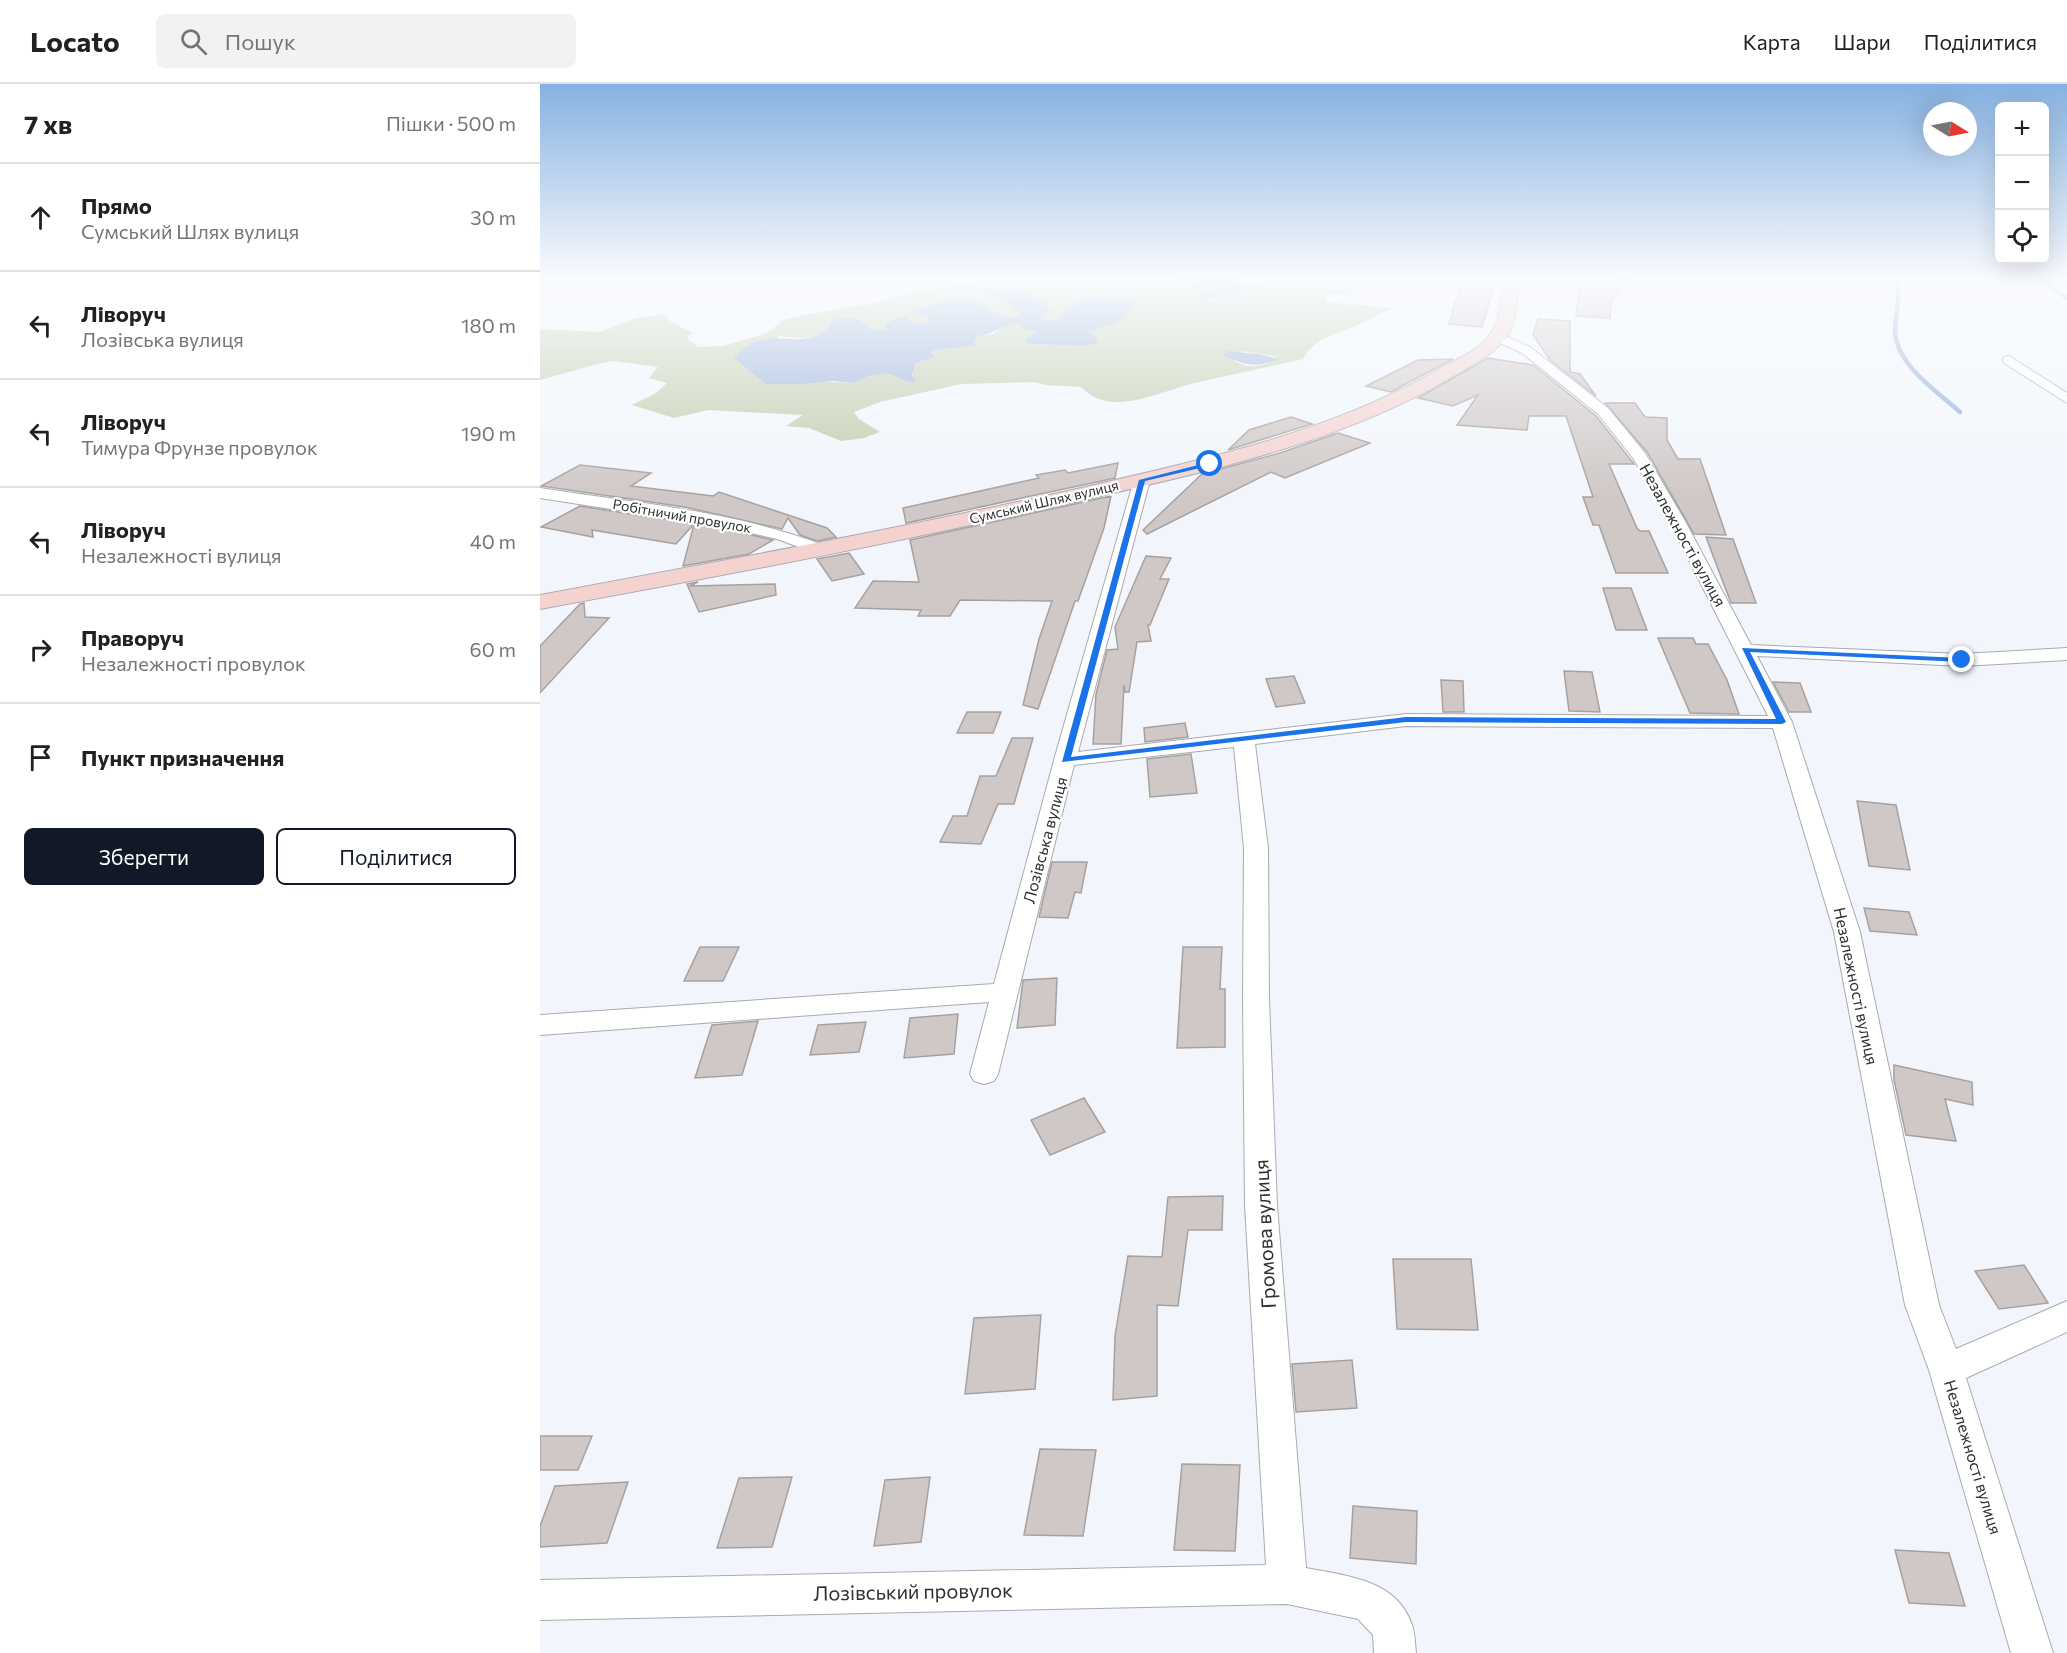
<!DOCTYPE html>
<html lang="uk">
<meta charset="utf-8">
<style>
:root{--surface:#fff;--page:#f2f2f2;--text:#202124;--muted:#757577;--line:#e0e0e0;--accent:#111827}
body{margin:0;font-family:Commissioner,sans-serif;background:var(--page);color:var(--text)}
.controls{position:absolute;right:18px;top:18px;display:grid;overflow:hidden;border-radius:9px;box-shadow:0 6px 24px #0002}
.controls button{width:54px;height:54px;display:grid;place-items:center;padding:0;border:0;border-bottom:2px solid var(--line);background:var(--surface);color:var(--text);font:30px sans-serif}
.compass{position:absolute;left:1383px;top:18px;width:54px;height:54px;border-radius:50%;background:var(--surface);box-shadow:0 6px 24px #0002;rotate:100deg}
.stop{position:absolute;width:18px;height:18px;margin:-14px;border:4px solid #1a73e8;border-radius:50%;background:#fff}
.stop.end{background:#1a73e8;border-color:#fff;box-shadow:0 2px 6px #0008}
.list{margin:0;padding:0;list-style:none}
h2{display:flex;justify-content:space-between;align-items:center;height:78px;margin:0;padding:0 24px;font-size:26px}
h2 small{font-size:20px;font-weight:400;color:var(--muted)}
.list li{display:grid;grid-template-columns:39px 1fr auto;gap:18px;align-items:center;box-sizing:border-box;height:108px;padding:0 24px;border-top:2px solid var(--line)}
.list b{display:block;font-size:22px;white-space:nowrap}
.list p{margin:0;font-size:20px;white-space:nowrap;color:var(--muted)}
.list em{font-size:20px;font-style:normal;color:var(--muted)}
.actions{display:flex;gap:12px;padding:18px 24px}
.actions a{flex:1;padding:14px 0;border:2px solid var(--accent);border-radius:9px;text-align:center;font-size:21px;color:var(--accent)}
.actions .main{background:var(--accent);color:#fff}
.icon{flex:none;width:33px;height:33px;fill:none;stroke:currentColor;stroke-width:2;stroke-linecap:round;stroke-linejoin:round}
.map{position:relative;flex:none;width:1527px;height:1569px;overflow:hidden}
header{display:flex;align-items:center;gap:36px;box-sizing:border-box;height:84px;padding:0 30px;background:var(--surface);border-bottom:2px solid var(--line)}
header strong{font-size:28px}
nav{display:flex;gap:33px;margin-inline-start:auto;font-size:21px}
.search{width:420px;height:54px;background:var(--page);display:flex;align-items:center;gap:15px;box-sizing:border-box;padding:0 21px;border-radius:9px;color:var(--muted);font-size:22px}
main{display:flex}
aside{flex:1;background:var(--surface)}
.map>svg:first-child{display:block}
.green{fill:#c0ccab;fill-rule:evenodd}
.water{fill:#93add7}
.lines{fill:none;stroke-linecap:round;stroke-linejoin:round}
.stream{stroke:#93add7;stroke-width:4.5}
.building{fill:#d0c8c7;stroke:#a8a09f;stroke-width:1.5}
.minor-casing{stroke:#a7abb1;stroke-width:2}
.secondary-casing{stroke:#a7abb1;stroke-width:2}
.minor{fill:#fff;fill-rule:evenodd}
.secondary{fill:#f4d2d0;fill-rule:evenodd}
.route{fill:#1a73e8}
.labels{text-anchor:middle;stroke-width:4.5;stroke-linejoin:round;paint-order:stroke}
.far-street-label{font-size:14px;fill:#2e2f32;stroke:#fff}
.street-label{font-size:16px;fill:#2e2f32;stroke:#fff}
.near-street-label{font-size:20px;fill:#2e2f32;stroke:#fff}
</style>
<header>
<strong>Locato</strong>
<div class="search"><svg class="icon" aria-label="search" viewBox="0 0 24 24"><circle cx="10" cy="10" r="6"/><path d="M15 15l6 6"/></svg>Пошук</div>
<nav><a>Карта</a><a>Шари</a><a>Поділитися</a></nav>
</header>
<main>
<aside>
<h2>7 хв<small>Пішки · 500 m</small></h2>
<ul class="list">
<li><svg class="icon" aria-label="ahead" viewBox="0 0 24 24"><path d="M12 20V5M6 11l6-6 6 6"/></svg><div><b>Прямо</b><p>Сумський Шлях вулиця</p></div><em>30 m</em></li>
<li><svg class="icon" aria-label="left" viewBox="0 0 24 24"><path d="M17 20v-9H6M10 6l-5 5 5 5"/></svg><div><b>Ліворуч</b><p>Лозівська вулиця</p></div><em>180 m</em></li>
<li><svg class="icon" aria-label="left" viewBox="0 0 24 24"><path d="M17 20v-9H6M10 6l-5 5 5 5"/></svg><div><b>Ліворуч</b><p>Тимура Фрунзе провулок</p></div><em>190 m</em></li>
<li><svg class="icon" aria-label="left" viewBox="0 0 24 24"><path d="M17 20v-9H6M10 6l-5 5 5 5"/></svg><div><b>Ліворуч</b><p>Незалежності вулиця</p></div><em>40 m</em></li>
<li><svg class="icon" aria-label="right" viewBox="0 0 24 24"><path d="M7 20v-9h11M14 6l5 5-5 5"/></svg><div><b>Праворуч</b><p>Незалежності провулок</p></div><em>60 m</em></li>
<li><svg class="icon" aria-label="arrive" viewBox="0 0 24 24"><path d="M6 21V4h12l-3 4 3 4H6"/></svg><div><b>Пункт призначення</b></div></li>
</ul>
<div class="actions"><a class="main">Зберегти</a><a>Поділитися</a></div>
</aside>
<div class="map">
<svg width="1527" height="1569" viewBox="0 0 1527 1569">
<rect width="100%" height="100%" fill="#f2f6fc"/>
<path class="green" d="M466,193H639L632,196L638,198L662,196L659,199H649L650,203L664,206L668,217L685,214L677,212L676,210L681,208L714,206L724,201L694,198L699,193H832L833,195L856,198L816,206L810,210H786V218L851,224C840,230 829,236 817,241C796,250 775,253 763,275C728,283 693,290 659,298C624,305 571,336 541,303L506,301L494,298L421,300L340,318L314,328L319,335L340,348L324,354L301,357L269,344L246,342L263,331L168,326L134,334L92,321L116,309L127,299L109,294L118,283L74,277L61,279L0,296V245L60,248L96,234L125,230L131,238L153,249L147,254L158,263L184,262L227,249L244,236L264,231L334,219L378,207ZM442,208L491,212L499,234C529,242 526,216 550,214C563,212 580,216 594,217L580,237L547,248L543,262L492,260L499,248L480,245L484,240H468L453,250L436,253L433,258L435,262L394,266L391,269L394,273L375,279L372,288L375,298C364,300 358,291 347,290C339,289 320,294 315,299C285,296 256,300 226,300L238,252C258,254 278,258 290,239L321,240L334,247L346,245L367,233L373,239H390L388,233L374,228C389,222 412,214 429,216C450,220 454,240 480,231L479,227L453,210ZM702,267L734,272L738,275C724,282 707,286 693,276Z"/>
<g class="water">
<polygon points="639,193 699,193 695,198 726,202 714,206 681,208 677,210 677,212 687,214 661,216 664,206 650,203 648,199 658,199 661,196 631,197"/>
<path d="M459,204C477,205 500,210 510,227L500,234C528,243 527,216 550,214C564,213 580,216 594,217C592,238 564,243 548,248L555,252L558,259L543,262L492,260L485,258L489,252L498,248L480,245L483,240C462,239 457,249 437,253L434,258L436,262L394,266L391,269L395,273L375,279L372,292L376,295L375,298C364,300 358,291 347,290C339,289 320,294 315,299L293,297L265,300H226L194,274C229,237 252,267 282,248C287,245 290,239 295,234H315L334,247L346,245V240L361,233H367L373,239H389L388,233L372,228C384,222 415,215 428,216C450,218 454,240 480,231L479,227L453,210L441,206Z"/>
<path d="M686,267L719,270L739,275C717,284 704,282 684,271Z"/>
</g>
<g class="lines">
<g class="stream">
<path d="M1355,193C1362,211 1356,226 1355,244C1354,280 1397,307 1420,328"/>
<polyline points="1497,193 1527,214"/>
</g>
</g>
<g class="building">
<polygon points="923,193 957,193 942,243 909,240"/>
<polygon points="1041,193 1091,196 1071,216 1070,234 1036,232"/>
<polygon points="998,235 1030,237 1030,288 1040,290 1056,312 1010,276 993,251"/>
<polygon points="948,274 993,281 1056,332 1094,380 1069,380 1097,444 1100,447 1109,447 1128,489 1076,489 1059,441 1053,441 1043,413 1053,413 1026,332 989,332 987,346 917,341 938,311 913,322 878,314"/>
<polygon points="913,275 851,308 826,302 878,276"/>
<polygon points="1065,319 1095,319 1105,333 1127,334 1127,356 1138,375 1160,375 1186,451 1154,450 1107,368"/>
<polygon points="751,333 772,340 688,366 709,346"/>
<polygon points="798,349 830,359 745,394 731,388 607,450 603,446 662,390 740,369"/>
<polygon points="578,379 575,394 366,439 363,424 499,394 496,391 525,386 528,389"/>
<polygon points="40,381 111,389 91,402 173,412 179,408 287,444 296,453 277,457 260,451 248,434 242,445 145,423 1,402"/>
<polygon points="571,412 564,444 538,517 535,517 498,625 483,621 499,555 512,517 420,516 410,532 378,532 381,526 315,524 333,497 379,498 370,456"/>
<polygon points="40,422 154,440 136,460 52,446 53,453 1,443"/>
<polygon points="154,440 186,445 233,456 209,470 143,482"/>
<polygon points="1166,453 1193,455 1216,519 1191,519"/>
<polygon points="309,469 324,490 292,497 277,475"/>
<polygon points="606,472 631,474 620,495 629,495 610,541 608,541 611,557 597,558 589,608 585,608 584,601 581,660 553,660 556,610 567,566 578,565 575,543"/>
<polygon points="158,498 150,502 235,500 236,511 159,528 147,500"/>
<polygon points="1063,504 1091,504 1107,546 1076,546"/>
<polygon points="44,519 45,533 69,534 0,609 0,562 40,520"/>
<polygon points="1118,554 1153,554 1156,560 1168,560 1187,596 1199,630 1150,629"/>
<polygon points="1024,587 1052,588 1060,628 1029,627"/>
<polygon points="754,592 765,619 736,623 726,595"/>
<polygon points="901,596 923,597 924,628 903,628"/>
<polygon points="1233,598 1260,599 1271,628 1249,628"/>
<polygon points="427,628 461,628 453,649 417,649"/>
<polygon points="645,639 648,653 605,658 604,644"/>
<polygon points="472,654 493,654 474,720 458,720 441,760 400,758 413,732 427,732 440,692 456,692"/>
<polygon points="651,670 657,709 610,713 607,675"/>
<polygon points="1317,717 1356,721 1370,786 1329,782"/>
<polygon points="512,778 547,778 541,809 535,808 528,834 499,833"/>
<polygon points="1324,824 1369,828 1377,851 1330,847"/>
<polygon points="160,863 199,863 183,897 144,897"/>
<polygon points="643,863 682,863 680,905 685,905 685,963 637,964"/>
<polygon points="517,894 515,941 477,944 483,896"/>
<polygon points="418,930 414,970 364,974 370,934"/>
<polygon points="218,937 202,991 155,994 172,941"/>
<polygon points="326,938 319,968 270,971 278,941"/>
<polygon points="1354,981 1432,998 1433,1021 1405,1015 1416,1057 1366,1051 1354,996"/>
<polygon points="544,1014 565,1048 510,1071 491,1036"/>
<polygon points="683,1112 682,1146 648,1146 638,1222 617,1221 617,1312 573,1316 575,1252 588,1172 622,1173 628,1113"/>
<polygon points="853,1175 931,1175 938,1246 857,1245"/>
<polygon points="1484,1181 1508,1219 1459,1225 1435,1187"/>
<polygon points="501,1231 495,1305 425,1310 434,1234"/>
<polygon points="812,1276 817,1324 756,1328 752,1280"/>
<polygon points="0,1352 52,1352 38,1386 0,1386"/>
<polygon points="500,1365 556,1366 543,1452 484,1451"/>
<polygon points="642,1380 700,1381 695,1467 634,1466"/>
<polygon points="252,1393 232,1463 177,1464 199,1394"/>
<polygon points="390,1393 381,1458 334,1462 345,1396"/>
<polygon points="88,1398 67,1459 0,1463 0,1442 15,1402"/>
<polygon points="813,1422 877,1427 876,1480 810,1474"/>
<polygon points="1355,1466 1409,1469 1425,1522 1369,1519"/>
</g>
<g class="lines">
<g class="minor-casing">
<g id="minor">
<polygon points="59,193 84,193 78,196 0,210 0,204"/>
<path d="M958,249L990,263L1068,324L1105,369L1145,437L1211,561L1422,570L1527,564V576L1422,582L1217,572L1252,638L1320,848L1399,1221L1416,1265L1527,1217V1248L1426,1294L1513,1569H1471L1389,1286L1365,1221L1294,848L1233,644L866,642L715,660L728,764L729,915L737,1121L766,1484C806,1492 857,1495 872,1541C875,1549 875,1560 876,1569H834L833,1551L818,1535L747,1520L0,1536V1496L726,1481L705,1121L703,915L704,764L694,663L534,681L458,990L454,997L444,1000L434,997L430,990L449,918L0,951V931L454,900L514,676L594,396L602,391L610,396L538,668L866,630L1228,632L1129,437L1093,374L1058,330L982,269L954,256L952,253Z"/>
<polygon points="1469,272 1527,309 1527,319 1464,279 1463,276 1464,273"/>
<path d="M0,404C96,419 195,427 286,462L289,466L286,470L280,471L237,455L186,443L0,414Z"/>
</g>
</g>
<g class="secondary-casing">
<path id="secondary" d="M963,193H979C977,213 978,239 965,255C952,272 930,282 912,293C804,357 677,385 556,413C372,456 186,491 0,525V511C182,477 364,444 545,403C665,375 791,348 899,285C916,276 940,266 951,249C962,234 961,211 963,193Z"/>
</g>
<use href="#minor" class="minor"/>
<use href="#secondary" class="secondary"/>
</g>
<linearGradient id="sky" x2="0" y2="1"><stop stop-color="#86b1e1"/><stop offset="0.47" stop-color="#f9fbfe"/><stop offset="1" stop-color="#f9fbfe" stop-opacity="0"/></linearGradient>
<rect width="1527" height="413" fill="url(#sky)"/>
<polygon class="route" points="670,378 673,381 605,397 531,673 866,633 1236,635 1202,564 1422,574 1426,576 1422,578 1210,568 1246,638 1242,640 866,638 522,678 599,396"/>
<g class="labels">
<g class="far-street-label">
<text transform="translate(504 418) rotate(-13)" y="5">Сумський Шлях вулиця</text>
<text transform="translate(142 432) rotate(10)" y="5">Робітничий провулок</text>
</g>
<g class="street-label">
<text transform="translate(1143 451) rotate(61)" y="6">Незалежності вулиця</text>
<text transform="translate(505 756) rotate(-75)" y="6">Лозівська вулиця</text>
<text transform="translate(1316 902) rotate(78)" y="6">Незалежності вулиця</text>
<text transform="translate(1433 1373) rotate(73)" y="6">Незалежності вулиця</text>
</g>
<g class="near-street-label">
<text transform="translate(725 1150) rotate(-93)" y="7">Громова вулиця</text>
<text transform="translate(373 1508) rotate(-1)" y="7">Лозівський провулок</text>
</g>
</g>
</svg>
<div class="controls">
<button>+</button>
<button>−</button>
<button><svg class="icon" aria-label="locate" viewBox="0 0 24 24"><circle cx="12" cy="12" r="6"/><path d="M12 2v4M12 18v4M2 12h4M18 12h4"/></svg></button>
</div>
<svg class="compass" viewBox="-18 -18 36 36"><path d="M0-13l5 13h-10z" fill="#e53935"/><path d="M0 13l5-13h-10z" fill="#757577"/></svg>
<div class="stop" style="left:670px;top:380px"></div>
<div class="stop end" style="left:1422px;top:576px"></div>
</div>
</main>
